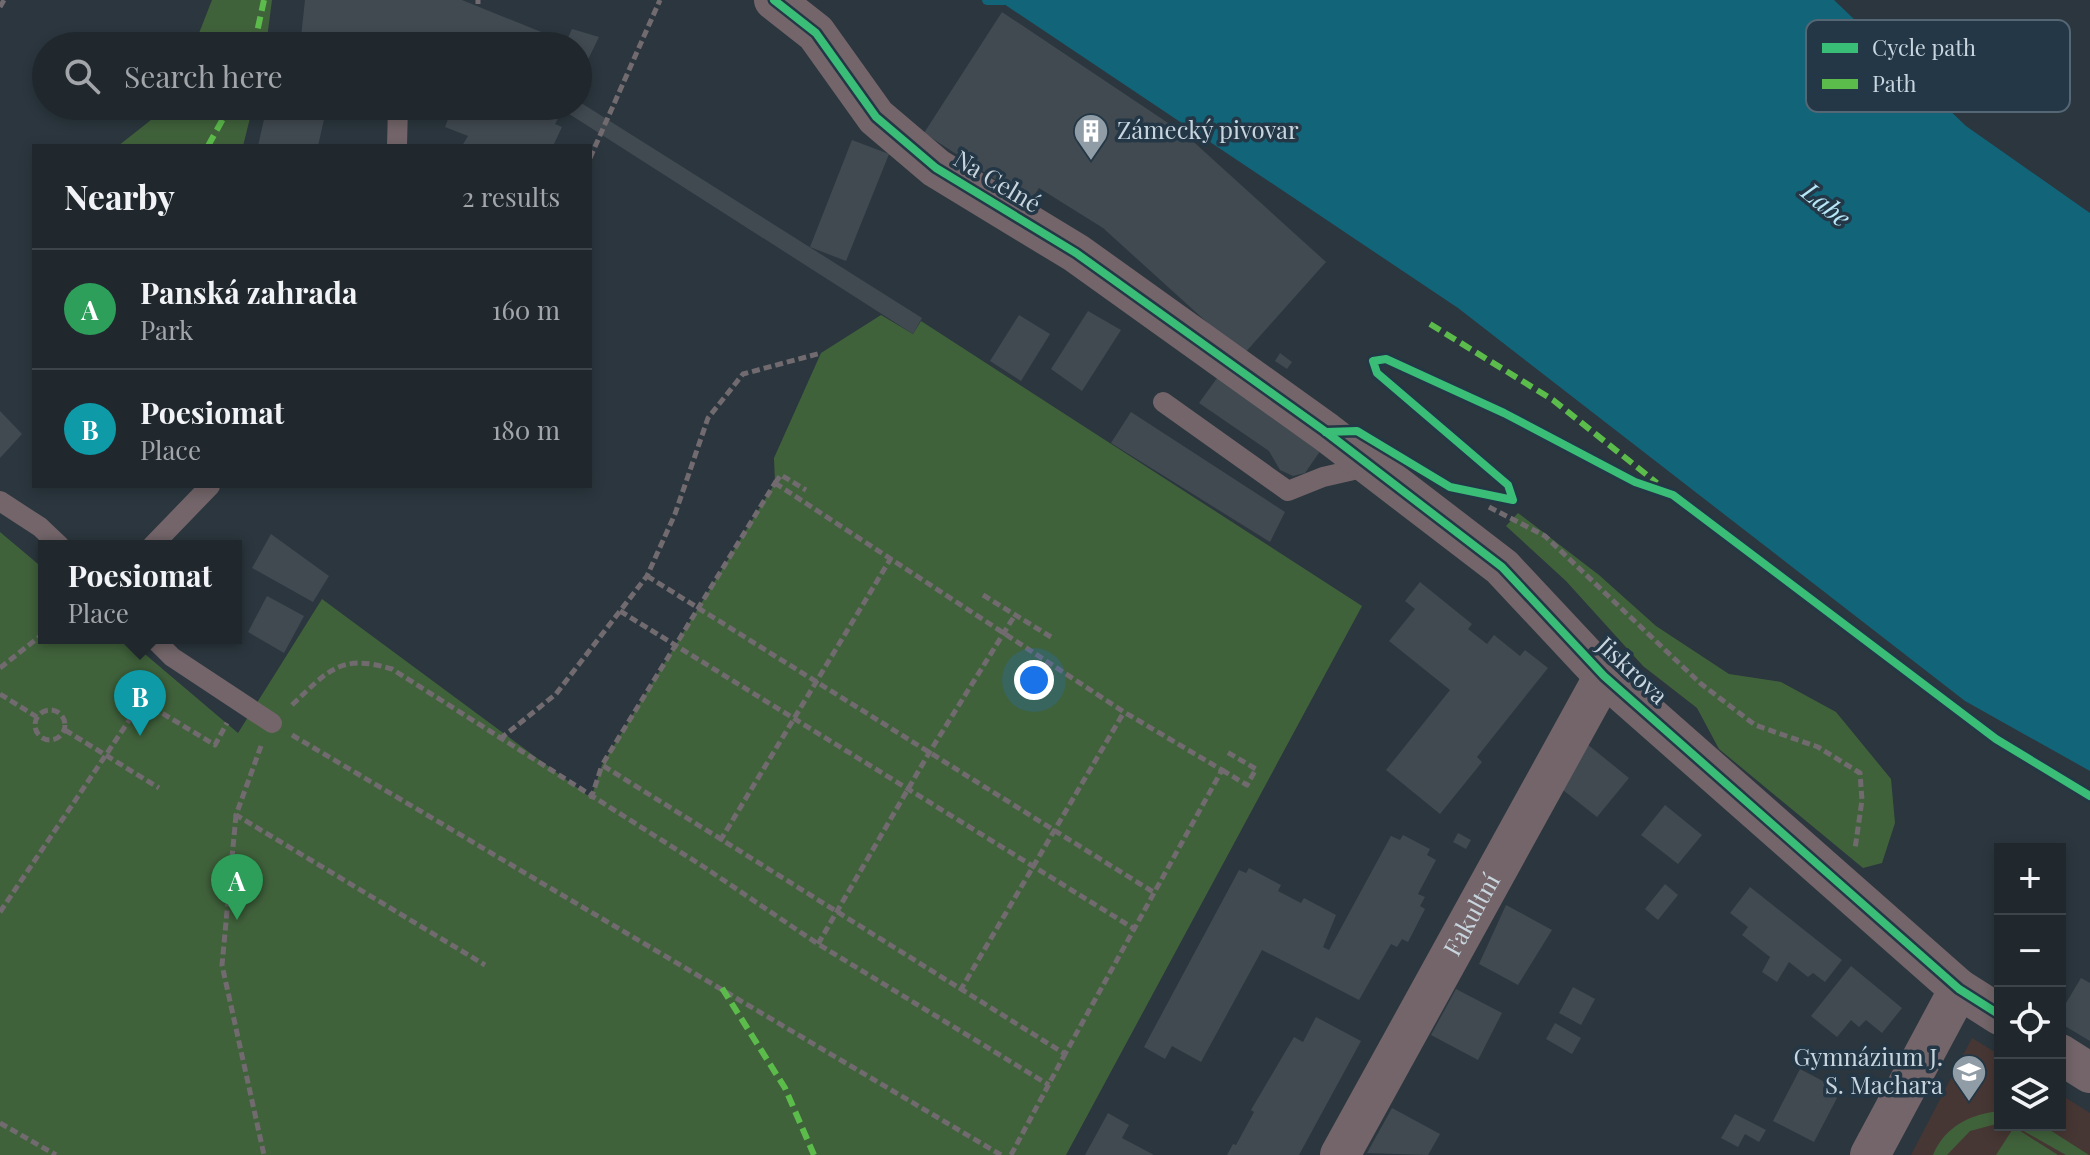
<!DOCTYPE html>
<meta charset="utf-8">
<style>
:root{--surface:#20282e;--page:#283036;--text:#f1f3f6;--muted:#a2a6aa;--line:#3d444a;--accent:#1a73e8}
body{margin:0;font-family:"Playfair Display",serif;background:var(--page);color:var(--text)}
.controls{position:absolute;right:24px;bottom:24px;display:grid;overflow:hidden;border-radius:0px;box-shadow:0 4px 12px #0003}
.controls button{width:72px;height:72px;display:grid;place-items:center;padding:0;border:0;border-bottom:2px solid var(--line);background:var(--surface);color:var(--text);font:40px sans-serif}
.you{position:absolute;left:1034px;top:680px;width:28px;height:28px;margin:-20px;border:6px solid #fff;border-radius:50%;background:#1a73e8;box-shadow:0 0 0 12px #1a73e833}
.badge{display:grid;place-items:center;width:52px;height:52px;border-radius:50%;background:var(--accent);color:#fff;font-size:26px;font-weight:700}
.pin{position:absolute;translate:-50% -66px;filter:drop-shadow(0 2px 4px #0008)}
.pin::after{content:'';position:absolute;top:42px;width:28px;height:24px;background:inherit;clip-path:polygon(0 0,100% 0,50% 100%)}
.popup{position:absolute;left:38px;top:540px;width:204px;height:104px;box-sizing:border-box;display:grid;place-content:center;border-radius:0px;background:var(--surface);filter:drop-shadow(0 2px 6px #0005);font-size:26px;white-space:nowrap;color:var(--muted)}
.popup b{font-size:30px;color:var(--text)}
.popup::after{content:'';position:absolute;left:50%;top:100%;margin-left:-16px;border:16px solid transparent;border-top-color:var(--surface)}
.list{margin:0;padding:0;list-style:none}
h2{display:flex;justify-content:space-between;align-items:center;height:104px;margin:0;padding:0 32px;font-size:34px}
h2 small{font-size:26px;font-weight:400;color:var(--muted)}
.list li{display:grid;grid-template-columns:52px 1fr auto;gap:24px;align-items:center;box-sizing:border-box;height:120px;padding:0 32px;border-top:2px solid var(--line)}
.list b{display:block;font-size:30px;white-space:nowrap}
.list p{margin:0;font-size:26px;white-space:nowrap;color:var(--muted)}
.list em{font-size:26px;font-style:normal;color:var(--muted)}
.icon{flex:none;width:44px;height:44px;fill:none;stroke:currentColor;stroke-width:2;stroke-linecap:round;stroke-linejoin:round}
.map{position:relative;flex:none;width:2090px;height:1155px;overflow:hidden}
.search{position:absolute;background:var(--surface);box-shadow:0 4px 12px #0003;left:32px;top:32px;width:560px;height:88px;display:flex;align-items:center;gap:20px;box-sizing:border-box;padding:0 28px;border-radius:44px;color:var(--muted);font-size:30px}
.panel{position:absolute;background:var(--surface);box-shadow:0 4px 12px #0003;left:32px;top:144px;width:560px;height:344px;border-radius:0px}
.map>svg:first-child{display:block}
.education{fill:#473734}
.green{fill:#40623b}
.water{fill:#126479}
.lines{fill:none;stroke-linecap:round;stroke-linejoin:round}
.stream{stroke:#126479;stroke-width:10}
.building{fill:#414a51}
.path{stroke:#716a6f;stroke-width:5;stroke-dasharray:8 4;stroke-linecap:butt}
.lane{stroke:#736569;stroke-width:20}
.street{stroke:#736569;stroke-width:40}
.quiet{stroke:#5cbc4b;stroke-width:6;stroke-dasharray:12 6;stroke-linecap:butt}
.cycleway-casing{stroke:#233746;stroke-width:13}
.cycleway{stroke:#3abd76;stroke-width:8}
.labels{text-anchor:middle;stroke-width:7;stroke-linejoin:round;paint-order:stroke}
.poi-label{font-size:24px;fill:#c8d5de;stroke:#233746;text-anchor:start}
.street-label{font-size:24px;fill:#c8d5de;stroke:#233746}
.water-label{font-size:26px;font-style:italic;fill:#b8e8f8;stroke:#233746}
.key{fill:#233746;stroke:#556674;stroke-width:2}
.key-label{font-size:22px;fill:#c8d5de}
</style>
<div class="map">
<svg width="2090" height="1155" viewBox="0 0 2090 1155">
<rect width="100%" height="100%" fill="#2b363e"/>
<polygon class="education" points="1972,1038 2000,1055 2000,1125 2060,1125 2060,1094 2090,1113 2090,1155 1911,1155"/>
<g class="green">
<polygon points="212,0 272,0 266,46 194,46"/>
<polygon points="162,106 253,106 243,146 118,146 156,116"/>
<polygon points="881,315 913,334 921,321 1362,606 1066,1155 0,1155 0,532 44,569 44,638 126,638 238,733 322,599 591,798 602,765 775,483 774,458 821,353"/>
<polygon points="1518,513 1599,575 1656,626 1729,674 1781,682 1836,712 1891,779 1895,823 1882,863 1863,868 1719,749 1697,708 1643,666 1566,581 1506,526"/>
<path d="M2000,1111V1123L1970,1131L1947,1155H1933C1945,1126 1971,1114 2000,1111Z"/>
<polygon points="2013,1125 2042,1125 2089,1155 2066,1155"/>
<polygon points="2014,1127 2058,1155 1996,1155"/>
</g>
<polygon class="water" points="998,0 1834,0 1966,126 2090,213 2090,771 1965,701 1458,308"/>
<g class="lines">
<polyline class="stream" points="987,0 1004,0"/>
</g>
<g class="building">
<polygon points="305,0 462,0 566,42 572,29 599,37 578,80 578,46 300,46"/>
<polygon points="1002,12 1186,135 1326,262 1243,355 1103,228 1039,188 1030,202 924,133"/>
<polygon points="578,101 922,318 913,334 563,110 555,124 562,127 553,146 462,146 468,136 445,127 453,106 578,106"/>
<polygon points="267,106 327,106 318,146 258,146"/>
<polygon points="852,140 889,154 846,261 810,247"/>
<polygon points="1088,311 1121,330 1082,391 1051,369"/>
<polygon points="1019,315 1050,334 1021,381 990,361"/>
<polygon points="1280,353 1292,362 1287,369 1275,361"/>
<polygon points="1220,374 1323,447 1305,473 1293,476 1280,470 1269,451 1199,403"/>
<polygon points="0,411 22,434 0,458"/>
<polygon points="1131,412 1285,512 1270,542 1111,443"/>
<polygon points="271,534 329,576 313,602 252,568"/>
<polygon points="1420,582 1472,624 1468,629 1487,644 1494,635 1520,656 1525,650 1548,668 1477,757 1482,762 1440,814 1386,770 1450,690 1389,641 1415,609 1405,601"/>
<polygon points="267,596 304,616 284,653 248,632"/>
<polygon points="1587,744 1629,778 1597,817 1563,790"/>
<polygon points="1665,805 1702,835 1678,864 1641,835"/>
<polygon points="1458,833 1471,840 1466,849 1453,842"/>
<polygon points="1403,835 1430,849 1427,855 1436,860 1418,894 1425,897 1420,906 1425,909 1408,942 1402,939 1397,947 1391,944 1359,1000 1262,950 1201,1062 1172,1046 1165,1059 1144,1047 1239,870 1246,873 1249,868 1281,885 1278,891 1301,903 1304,898 1336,915 1323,947 1329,950 1391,836 1400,840"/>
<polygon points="1665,884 1678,895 1658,920 1645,909"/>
<polygon points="1750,887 1842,960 1825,982 1813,973 1808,977 1789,962 1777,982 1762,972 1770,957 1742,935 1748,927 1730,913"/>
<polygon points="1506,905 1552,930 1518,985 1479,964"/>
<polygon points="1851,966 1902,1008 1882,1033 1866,1020 1859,1027 1851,1020 1837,1037 1811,1016"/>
<polygon points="2081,978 2090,983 2090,1041 2060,1023 2060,1013"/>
<polygon points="1573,987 1595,999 1581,1025 1559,1013"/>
<polygon points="1456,989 1502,1013 1478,1060 1431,1035"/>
<polygon points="1316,1017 1361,1041 1299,1155 1227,1155 1233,1144 1236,1145 1254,1112 1251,1110 1294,1037 1303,1042"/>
<polygon points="1555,1023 1581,1038 1572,1054 1546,1039"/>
<polygon points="1800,1069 1836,1088 1832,1095 1837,1098 1814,1142 1773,1121"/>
<polygon points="1392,1108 1440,1134 1428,1155 1367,1153"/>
<polygon points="1108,1113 1129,1125 1122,1138 1154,1155 1085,1155"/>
<polygon points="1735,1114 1766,1130 1759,1142 1745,1134 1738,1147 1721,1138"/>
</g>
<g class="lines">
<g class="path">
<polyline points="478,4 478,0"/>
<polyline points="0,7 4,0"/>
<polyline points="590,158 660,0"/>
<polygon points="775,483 1124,712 1222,770 1065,1054 602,765"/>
<polyline points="775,483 781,475 806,490"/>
<polyline points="1489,507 1545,536 1700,683 1755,725 1818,747 1860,773 1862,800 1855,849"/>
<polyline points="647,576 1153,892"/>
<polyline points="983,595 1051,637"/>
<polyline points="620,611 1133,928"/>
<polyline points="0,668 44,633"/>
<polyline points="0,694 37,717"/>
<polyline points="142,701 215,745 227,723"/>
<path d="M292,705C328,671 340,653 392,669L704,867L818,944L1049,1085"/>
<circle cx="50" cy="725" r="15"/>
<polyline points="65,730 159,788"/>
<polyline points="292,735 1001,1155"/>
<polyline points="500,739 556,694 647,576 675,514 708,418 743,374 821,353"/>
<polyline points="261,746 236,815 485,965"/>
<polyline points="1222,770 1247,785 1256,769 1227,752"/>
<polyline points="591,799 602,765"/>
<polyline points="236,815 222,965 264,1155"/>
<polyline points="720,841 891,558"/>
<polyline points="0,912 157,679"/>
<polyline points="818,944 929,753 1015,615"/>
<polyline points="960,991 1124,712"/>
<polyline points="0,1123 56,1155"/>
<polyline points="1011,1155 1065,1054"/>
</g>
<g class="lane">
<polyline points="397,146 398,106"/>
<polyline points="1163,402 1288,491 1323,477 1371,466"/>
<polyline points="0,501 40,527 60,546"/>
<polyline points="152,546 210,486"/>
<polyline points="153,638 172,657 272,723"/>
</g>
<g class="street">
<polyline points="774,0 816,33 876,117 936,168 1076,253 1326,432 1502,567 1604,676 1959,989 2000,1015"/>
<polyline points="2060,1054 2090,1073"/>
<path id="s1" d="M1340,1155L1604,676"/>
<polyline points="1870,1155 1959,989"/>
</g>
<g class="quiet">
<polyline points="254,46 264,0"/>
<polyline points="208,146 230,106"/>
<polyline points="1430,324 1553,400 1657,483"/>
<polyline points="722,988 785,1088 814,1155"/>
</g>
<g class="cycleway-casing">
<g id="cycleway">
<polyline points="774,0 816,33 876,117 936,168 1076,253 1326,432 1502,567 1604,676 1959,989 2000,1015"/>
<polyline points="1326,432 1357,431 1450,487 1513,500 1508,485 1377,373 1373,361 1386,359 1504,413 1635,482 1673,495 1996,739 2090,796"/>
</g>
</g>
<use href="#cycleway" class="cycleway"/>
</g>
<defs>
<g id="building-pin" transform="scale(1.8)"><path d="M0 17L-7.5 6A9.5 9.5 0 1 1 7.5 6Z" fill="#919da6" stroke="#233746"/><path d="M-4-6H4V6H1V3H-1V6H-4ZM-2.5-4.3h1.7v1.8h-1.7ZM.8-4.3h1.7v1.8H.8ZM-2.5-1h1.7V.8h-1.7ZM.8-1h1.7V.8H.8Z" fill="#fff"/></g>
<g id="school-pin" transform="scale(1.8)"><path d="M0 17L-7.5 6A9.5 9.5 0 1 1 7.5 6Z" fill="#919da6" stroke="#233746"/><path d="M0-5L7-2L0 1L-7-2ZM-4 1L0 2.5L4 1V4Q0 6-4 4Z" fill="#fff"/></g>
</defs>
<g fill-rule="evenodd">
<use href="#building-pin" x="1091" y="131"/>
<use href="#school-pin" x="1969" y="1072"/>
</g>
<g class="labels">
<g class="poi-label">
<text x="1117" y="139">Zámecký pivovar</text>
<text x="1943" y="1066" text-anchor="end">Gymnázium J.<tspan x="1943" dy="28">S. Machara</tspan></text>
</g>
<g class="street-label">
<text transform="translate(997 182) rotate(31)" y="8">Na Celné</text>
<text transform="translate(1632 671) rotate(43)" y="8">Jiskrova</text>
<text dy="8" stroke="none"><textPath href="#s1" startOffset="274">Fakultní</textPath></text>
</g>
<g class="water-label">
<text transform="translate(1826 205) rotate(39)" y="9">Labe</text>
</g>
</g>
<rect x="1806" y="20" width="264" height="92" rx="12" class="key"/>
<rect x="1822" y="43" width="36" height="10" fill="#3abd76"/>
<rect x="1822" y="79" width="36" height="10" fill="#5cbc4b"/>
<g class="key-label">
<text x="1872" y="56">Cycle path</text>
<text x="1872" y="92">Path</text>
</g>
</svg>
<div class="controls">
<button>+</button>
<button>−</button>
<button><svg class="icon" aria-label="locate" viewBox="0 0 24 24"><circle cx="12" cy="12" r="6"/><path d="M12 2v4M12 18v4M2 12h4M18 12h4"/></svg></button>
<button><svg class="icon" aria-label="layers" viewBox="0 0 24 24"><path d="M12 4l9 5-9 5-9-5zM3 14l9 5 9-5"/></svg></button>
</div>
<div class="you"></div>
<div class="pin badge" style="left:237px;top:920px;background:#2e9e5b">A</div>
<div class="pin badge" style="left:140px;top:736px;background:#0f9aa8">B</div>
<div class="popup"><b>Poesiomat</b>Place</div>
<div class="search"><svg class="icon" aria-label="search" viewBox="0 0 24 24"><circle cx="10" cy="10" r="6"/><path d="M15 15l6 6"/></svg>Search here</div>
<section class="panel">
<h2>Nearby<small>2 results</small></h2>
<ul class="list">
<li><span class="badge" style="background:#2e9e5b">A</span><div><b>Panská zahrada</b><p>Park</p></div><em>160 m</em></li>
<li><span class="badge" style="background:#0f9aa8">B</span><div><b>Poesiomat</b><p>Place</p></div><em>180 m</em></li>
</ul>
</section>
</div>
